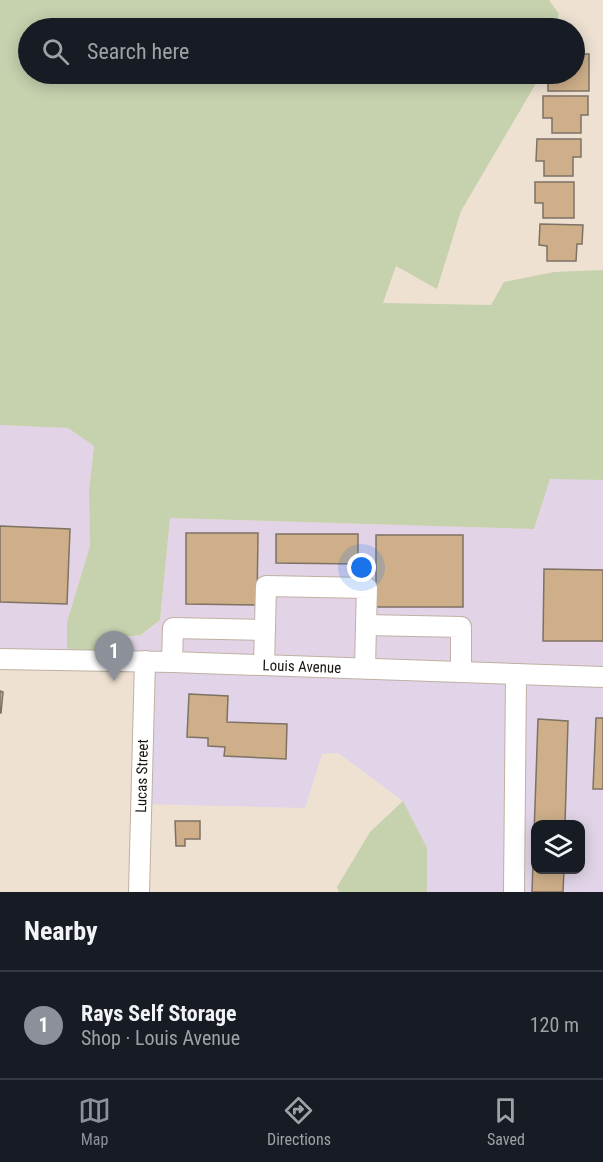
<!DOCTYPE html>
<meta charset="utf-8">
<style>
:root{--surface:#171b24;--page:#242831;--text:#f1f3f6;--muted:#9ea1a6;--line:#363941;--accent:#8c9099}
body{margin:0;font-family:"Roboto Condensed",sans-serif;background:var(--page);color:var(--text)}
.controls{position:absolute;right:18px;bottom:18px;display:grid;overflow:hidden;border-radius:12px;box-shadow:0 3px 15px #0003}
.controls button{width:54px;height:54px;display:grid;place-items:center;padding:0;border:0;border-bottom:2px solid var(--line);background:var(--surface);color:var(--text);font:30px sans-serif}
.you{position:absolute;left:362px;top:568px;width:21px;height:21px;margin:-15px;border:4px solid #fff;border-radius:50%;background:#1a73e8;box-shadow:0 0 0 9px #1a73e833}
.badge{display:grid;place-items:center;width:39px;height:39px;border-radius:50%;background:var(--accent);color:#fff;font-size:20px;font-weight:700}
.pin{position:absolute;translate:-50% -50px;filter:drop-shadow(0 2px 3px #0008)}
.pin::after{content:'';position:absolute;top:32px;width:21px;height:18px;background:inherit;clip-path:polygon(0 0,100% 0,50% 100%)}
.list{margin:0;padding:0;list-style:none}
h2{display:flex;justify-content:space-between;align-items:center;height:78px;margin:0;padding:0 24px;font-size:26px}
h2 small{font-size:20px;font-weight:400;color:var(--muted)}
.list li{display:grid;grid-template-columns:39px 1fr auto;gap:18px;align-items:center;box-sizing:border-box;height:108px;padding:0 24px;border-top:2px solid var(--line)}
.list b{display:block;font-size:22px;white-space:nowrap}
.list p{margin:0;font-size:20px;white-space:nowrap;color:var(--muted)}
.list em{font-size:20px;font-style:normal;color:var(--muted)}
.icon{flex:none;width:33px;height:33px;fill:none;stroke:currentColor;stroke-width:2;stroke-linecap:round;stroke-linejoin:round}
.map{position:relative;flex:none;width:603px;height:892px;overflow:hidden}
.search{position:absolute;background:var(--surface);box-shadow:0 3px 15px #0003;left:18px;right:18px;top:18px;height:66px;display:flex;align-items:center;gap:15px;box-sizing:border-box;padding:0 21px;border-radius:33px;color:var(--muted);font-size:22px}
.sheet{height:186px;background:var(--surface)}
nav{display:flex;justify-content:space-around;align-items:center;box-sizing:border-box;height:84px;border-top:2px solid var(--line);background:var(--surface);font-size:16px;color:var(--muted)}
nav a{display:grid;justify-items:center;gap:3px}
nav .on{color:var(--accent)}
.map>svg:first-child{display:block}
.commercial{fill:#e1d4e8;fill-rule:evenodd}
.industrial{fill:#e3d3e6}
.green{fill:#c6d1ae}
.building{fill:#ceaf89;stroke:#7d7264;stroke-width:1.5}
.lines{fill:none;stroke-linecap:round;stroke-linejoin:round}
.minor-casing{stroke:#beb1a3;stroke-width:22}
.minor{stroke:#fff;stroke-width:20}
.labels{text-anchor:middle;stroke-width:4.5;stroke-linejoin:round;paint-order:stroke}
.street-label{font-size:15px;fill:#18140e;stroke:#eee1d2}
</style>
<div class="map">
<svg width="603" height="892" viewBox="0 0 603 892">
<rect width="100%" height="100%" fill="#eee1d2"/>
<path class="commercial" d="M144,670L603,686V892H427V848L403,801L338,753L322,754L305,808L139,804ZM536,824H580V870H536Z"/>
<polygon class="industrial" points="0,425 68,428 94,446 89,491 90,546 67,622 67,649 101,651 117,638 142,635 160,620 170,518 534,529 550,478 603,480 603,667 0,650"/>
<g class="green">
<polygon points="0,0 549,0 559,14 554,28 28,28 28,74 539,74 535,85 461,211 437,289 396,266 383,303 491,305 504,282 554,272 603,270 603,480 550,479 534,529 170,518 160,620 141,635 117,638 101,651 67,649 67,622 90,546 89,491 94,446 68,428 0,425"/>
<polygon points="403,801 427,848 427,892 339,892 337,887 370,832"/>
</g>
<g class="building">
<polygon points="574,54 589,54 589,91 548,91 548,74 574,74"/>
<polygon points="543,96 588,96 588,115 581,115 581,133 552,133 552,118 543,118"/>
<polygon points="537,139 581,139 581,157 573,157 573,176 544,176 544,161 536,161"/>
<polygon points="535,182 574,182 574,218 543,218 543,203 535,203"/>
<polygon points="540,224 583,225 582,244 577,244 576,261 547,261 547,246 539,245"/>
<polygon points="0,526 70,529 67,604 0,602"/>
<polygon points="186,533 258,533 257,605 186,604"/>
<polygon points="276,534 358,534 358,564 276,563"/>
<rect x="376" y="535" width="87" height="72"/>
<polygon points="544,569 603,570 603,641 543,641"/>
<polygon points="0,691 3,692 1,713 0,713"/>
<polygon points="189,694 228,696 227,722 287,724 286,759 224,756 225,747 208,746 208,738 187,737"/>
<polygon points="596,718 603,718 603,789 593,789"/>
<polygon points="538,719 568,721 565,824 536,824 536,870 564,870 563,892 532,892"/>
<polygon points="175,821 200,821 200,839 185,839 185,846 176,846"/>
</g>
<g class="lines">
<g class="minor-casing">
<g id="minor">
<path id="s1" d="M0,659L172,662L603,677"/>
<polyline points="172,662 173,628 265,630"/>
<polyline points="264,665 266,586 367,588 366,625"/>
<polyline points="365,668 366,625 461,627 461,672"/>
<path id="s2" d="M139,892L145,661"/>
<polyline points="514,892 516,674"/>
</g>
</g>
<use href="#minor" class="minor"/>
</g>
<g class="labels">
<g class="street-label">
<text dy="5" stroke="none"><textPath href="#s1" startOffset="302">Louis Avenue</textPath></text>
<text dy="5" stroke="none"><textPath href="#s2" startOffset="116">Lucas Street</textPath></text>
</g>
</g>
</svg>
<div class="controls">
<button><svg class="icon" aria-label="layers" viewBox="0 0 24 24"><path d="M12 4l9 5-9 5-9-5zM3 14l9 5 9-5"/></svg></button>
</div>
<div class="you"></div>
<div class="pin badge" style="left:114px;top:681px">1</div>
<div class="search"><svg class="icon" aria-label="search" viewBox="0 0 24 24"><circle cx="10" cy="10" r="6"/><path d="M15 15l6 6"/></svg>Search here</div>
</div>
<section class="sheet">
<h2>Nearby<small></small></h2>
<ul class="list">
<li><span class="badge">1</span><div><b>Rays Self Storage</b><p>Shop · Louis Avenue</p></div><em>120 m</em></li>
</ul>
</section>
<nav>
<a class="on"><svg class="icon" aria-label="map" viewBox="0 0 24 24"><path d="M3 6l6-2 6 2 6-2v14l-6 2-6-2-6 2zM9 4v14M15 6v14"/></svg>Map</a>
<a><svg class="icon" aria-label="directions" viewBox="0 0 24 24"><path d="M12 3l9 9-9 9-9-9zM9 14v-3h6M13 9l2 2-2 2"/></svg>Directions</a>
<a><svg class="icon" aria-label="saved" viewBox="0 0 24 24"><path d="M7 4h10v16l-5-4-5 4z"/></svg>Saved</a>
</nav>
